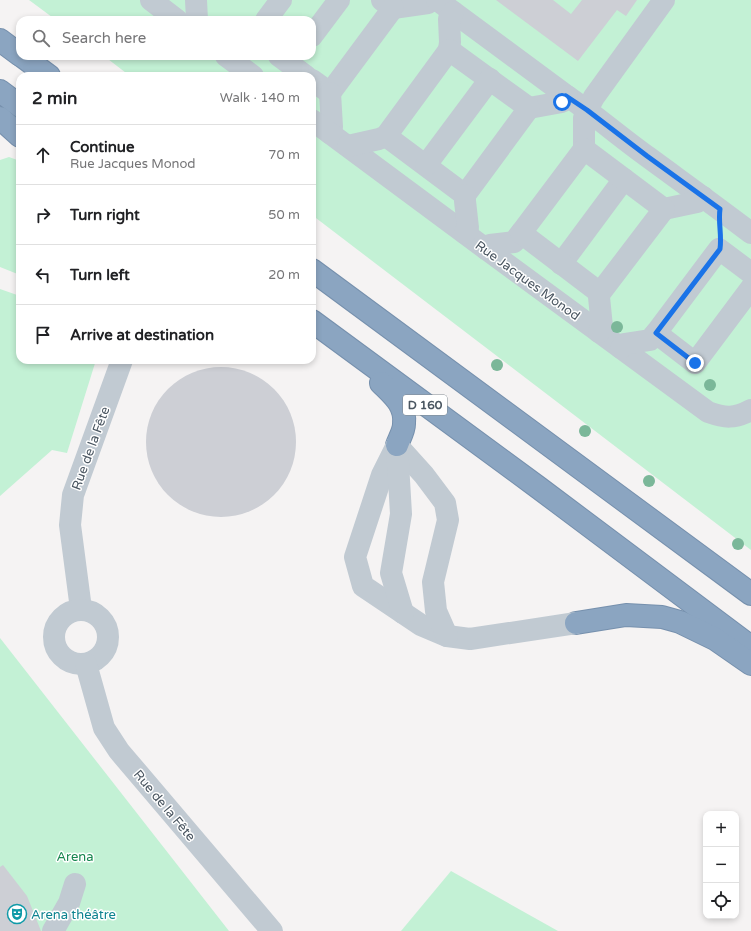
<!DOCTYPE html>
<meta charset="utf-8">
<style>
:root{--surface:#fff;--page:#f2f2f2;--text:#202124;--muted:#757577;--line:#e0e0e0}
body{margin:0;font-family:"Varela Round",sans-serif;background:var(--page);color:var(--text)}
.controls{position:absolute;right:12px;bottom:12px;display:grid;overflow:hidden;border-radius:8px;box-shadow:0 2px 6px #0003}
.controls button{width:36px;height:36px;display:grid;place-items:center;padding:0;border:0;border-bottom:1px solid var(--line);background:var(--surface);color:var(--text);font:20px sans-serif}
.stop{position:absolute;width:12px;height:12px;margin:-9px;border:3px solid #1a73e8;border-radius:50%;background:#fff}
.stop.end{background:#1a73e8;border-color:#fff;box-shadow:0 1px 4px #0008}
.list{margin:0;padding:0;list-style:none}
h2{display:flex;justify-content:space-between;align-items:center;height:52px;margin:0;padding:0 16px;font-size:17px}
h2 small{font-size:13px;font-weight:400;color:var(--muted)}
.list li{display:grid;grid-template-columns:26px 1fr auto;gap:12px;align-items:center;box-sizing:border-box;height:60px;padding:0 16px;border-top:1px solid var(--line)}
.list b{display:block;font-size:15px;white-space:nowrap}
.list p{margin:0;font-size:13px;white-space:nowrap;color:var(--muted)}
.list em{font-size:13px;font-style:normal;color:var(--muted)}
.icon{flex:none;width:22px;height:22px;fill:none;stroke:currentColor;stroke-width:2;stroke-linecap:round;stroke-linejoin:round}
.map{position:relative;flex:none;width:751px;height:931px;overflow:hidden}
.search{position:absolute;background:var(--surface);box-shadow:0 2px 6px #0003;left:16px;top:16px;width:300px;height:44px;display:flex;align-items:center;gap:10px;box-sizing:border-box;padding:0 14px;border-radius:12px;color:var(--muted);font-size:15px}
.panel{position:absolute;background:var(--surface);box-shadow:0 2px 6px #0003;left:16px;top:72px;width:300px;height:292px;border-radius:12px}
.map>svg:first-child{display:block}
.green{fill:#c3f1d5}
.building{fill:#cdcfd5}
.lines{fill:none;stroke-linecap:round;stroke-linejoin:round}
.highway-casing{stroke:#7690ad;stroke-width:24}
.minor{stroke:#c1cad2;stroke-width:22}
.highway{stroke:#8ba5c1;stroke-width:22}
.tree{fill:#7bb799}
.route{stroke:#1a73e8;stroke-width:5}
.labels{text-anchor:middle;stroke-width:3;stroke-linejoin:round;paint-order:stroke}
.shield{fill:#fff;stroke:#808990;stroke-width:1}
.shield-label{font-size:12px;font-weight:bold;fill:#4a5661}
.street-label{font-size:13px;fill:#4a5661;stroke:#fff}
.park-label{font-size:13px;fill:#17864f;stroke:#fff}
.culture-label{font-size:13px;fill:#0d838f;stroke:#fff;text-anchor:start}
</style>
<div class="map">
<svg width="751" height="931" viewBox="0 0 751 931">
<rect width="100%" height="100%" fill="#f5f3f3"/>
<g class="green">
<polygon points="29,0 751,0 751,550 312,215 312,76 130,76 104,56 312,56 312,20 56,20"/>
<polygon points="9,157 20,161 20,275 0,267 0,160"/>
<polygon points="0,289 20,296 20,360 96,360 67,453 52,450 0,496"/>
<polygon points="0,638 229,931 0,931"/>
<polygon points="451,871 558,931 401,931"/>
</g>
<g class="building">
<polygon points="496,0 553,0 571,14 582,0 637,0 626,16 617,10 578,61"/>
<circle cx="221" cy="442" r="75"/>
<polygon points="3,865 27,896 41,931 0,931 0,867"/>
</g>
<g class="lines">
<g class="highway-casing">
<g id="highway">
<polyline points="0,40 20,55"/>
<polyline points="22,56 49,76"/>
<polyline points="0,91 20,106"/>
<polyline points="0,118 20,136"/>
<polyline points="312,270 751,594"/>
<polyline points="312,321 539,488 751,647"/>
<path d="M381,383C393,395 406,405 404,424C404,431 399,439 397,445"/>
<polyline points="576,623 626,615 662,617 680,622 715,639 751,664"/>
</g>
</g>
<g class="minor">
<polyline points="151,0 177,20"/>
<polyline points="196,0 197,20"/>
<polyline points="382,0 393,8 428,3 431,0"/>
<path d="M437,0L567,96C595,115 620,137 648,157C682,182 717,207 751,233"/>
<polyline points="266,20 281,0"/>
<polyline points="312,36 339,0"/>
<polyline points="449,50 450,42 449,19 453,12"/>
<polyline points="226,56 253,76"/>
<polyline points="279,56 306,76"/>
<polyline points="312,80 330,93 393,8"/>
<polyline points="330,93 332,127 330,133"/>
<polyline points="529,108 562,102 567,96"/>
<path d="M312,120L486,249L708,412C725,418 734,419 751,410"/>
<polyline points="348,146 379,139 386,136 449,50 529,108 465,195 386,136"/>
<polyline points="584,149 584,118 587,110 594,97 664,0"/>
<polyline points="426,165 490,79"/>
<polyline points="664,209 697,202 703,197"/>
<polyline points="465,233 468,228 465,201 465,195"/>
<polyline points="486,249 490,245 514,242 521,233"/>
<polyline points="561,264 624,179"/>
<polyline points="751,273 719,249 656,333 695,363 751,288"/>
<polyline points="599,332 602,327 599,297 600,293 664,209 584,149 521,233 600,293"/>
<polyline points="621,348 624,344 650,340 656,333"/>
<polyline points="397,445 382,475 355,557 363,586 421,625 447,636 470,639 576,623"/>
<polyline points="397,445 424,475 445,503 448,520 433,582 436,611 447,636"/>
<polyline points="397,446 401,514 391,573 403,613"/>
<polyline points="81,609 70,525 73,495 122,360"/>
<circle cx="81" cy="637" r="27"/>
<polyline points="86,664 104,728 119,751 272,931"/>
<polyline points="53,931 69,903 75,884"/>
</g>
<use href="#highway" class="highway"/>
</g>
<g class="tree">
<circle cx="617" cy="327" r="6"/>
<circle cx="497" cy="365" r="6"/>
<circle cx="710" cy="385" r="6"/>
<circle cx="585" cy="431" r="6"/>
<circle cx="649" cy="481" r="6"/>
<circle cx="738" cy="544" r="6"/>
</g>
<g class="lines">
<path class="route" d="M562,102L566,96L587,110L647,156L720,209C718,222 722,235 720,249L656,333L695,363"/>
</g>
<defs>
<g id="theatre-ring" transform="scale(1)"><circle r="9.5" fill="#fff" stroke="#0f9aa8" stroke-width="1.5"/><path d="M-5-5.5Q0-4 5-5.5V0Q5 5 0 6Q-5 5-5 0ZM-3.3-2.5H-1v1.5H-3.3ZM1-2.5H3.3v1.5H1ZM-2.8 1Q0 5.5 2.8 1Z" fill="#0f9aa8"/></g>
</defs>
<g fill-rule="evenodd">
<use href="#theatre-ring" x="17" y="914"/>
</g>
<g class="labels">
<rect class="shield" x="403" y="395" width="44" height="20" rx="3"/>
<g class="shield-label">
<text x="425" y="409">D 160</text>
</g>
<g class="street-label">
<text transform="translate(528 280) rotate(36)" y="5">Rue Jacques Monod</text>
<text transform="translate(90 448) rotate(-70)" y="5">Rue de la Fête</text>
<text transform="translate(165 805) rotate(50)" y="5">Rue de la Fête</text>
</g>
<g class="park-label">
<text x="75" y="861">Arena</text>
</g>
<g class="culture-label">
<text x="31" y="919">Arena théâtre</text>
</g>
</g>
</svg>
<div class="controls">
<button>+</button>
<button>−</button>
<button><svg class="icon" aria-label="locate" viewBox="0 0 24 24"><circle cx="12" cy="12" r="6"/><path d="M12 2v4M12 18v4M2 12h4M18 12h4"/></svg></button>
</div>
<div class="stop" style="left:562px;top:102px"></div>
<div class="stop end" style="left:695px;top:363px"></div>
<div class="search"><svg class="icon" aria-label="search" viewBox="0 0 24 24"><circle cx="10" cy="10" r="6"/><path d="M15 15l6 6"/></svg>Search here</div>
<section class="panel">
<h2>2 min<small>Walk · 140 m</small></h2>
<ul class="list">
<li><svg class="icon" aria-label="ahead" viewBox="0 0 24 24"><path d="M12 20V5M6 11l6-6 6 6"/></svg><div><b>Continue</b><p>Rue Jacques Monod</p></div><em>70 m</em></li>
<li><svg class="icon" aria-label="right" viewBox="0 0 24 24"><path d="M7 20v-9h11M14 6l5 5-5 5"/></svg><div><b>Turn right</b></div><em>50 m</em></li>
<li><svg class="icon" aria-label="left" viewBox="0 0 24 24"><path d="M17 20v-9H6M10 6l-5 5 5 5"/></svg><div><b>Turn left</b></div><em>20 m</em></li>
<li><svg class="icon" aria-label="arrive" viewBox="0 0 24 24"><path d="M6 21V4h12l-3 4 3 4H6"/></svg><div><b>Arrive at destination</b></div></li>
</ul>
</section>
</div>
